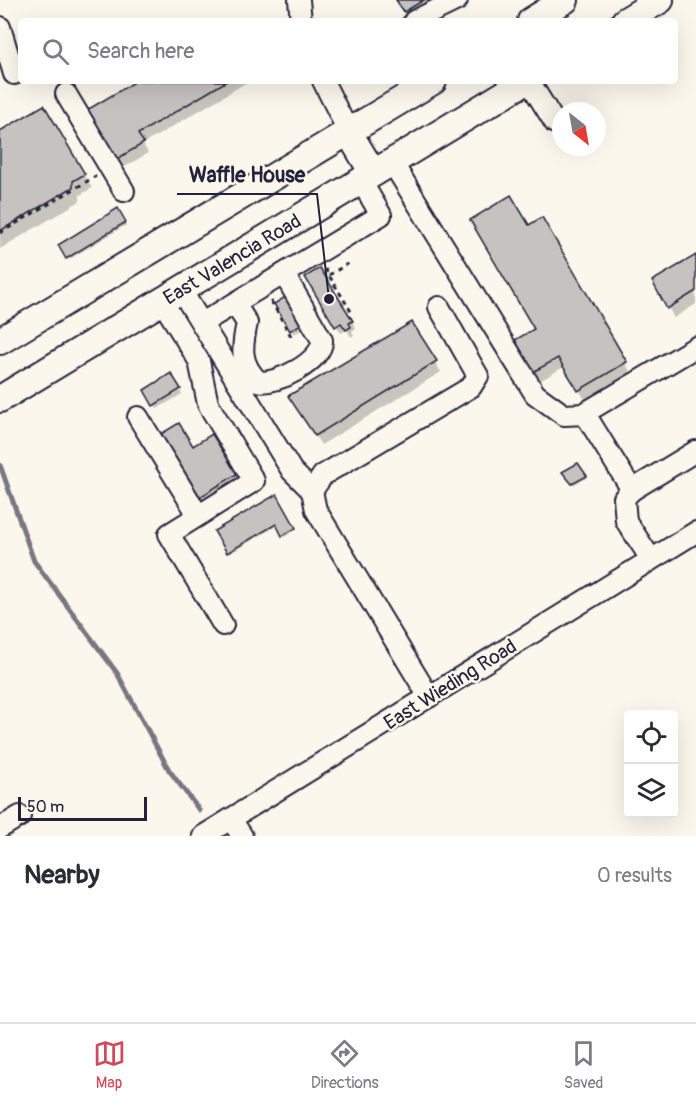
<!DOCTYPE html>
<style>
:root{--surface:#fff;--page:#f2f2f3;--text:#2b2b33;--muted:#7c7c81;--line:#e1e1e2;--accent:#d1495b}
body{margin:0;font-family:Pangolin,sans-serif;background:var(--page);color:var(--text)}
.controls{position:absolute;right:18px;bottom:18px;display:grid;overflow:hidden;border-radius:6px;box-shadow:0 6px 24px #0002}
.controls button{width:54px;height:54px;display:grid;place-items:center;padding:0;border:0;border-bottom:2px solid var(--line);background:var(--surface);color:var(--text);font:30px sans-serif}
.compass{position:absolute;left:552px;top:102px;width:54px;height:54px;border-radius:50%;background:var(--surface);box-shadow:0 6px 24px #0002;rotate:149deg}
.scale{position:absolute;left:18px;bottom:15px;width:129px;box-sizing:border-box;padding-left:6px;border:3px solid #22223b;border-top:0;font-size:16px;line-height:21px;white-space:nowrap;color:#22223b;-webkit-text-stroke:4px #fbf7ec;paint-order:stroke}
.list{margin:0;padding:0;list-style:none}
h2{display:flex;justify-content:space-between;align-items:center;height:78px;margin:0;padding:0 24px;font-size:26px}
h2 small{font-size:20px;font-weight:400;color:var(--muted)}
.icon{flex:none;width:33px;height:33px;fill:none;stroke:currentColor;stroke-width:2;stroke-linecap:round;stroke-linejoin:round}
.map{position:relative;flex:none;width:696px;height:836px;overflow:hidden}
.search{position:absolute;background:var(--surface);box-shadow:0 6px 24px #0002;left:18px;right:18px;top:18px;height:66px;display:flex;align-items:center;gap:15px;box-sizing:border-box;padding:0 21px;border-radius:6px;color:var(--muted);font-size:22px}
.sheet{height:186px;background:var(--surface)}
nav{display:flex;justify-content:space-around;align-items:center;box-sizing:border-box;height:84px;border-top:2px solid var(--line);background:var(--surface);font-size:16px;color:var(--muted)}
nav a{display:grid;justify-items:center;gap:3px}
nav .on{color:var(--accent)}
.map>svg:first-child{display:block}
.shadow{fill:#0003}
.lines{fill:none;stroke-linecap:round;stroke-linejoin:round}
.stream{stroke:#787681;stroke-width:5}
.building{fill:#c6c2c0;stroke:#22223b;stroke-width:1.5}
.minor-casing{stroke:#22223b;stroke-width:24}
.major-casing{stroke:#22223b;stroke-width:30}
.path{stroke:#22223b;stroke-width:3;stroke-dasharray:4.5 4.5;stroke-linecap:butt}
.minor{stroke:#fbf7ec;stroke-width:20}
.major{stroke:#fbf7ec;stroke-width:26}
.labels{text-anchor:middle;stroke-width:5;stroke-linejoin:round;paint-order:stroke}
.street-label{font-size:20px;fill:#22223b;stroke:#fbf7ec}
.leader{fill:none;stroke:#22223b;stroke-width:2}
.callout-dot{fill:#22223b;stroke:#fbf7ec;stroke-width:2}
.callout-label{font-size:21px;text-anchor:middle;font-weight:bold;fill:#22223b;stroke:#fbf7ec;stroke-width:5;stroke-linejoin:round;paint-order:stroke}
</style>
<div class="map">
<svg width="696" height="836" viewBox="0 0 696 836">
<rect width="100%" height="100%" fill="#fbf7ec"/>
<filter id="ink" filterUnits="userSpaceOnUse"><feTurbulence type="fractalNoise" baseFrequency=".0167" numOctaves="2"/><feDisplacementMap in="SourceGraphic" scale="12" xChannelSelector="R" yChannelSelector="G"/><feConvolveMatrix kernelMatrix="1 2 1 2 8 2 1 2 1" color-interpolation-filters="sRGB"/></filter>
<g filter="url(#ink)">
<g class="shadow">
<polygon points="398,0 439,0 409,19"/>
<polygon points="248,17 250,21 240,21"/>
<polygon points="139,81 249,81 143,144 148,153 123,168 89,110"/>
<polygon points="43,107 92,188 80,195 80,201 0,249 0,133"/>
<polygon points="117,211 126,225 68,260 60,246"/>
<polygon points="541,219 631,373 585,400 565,366 540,381 517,341 536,329 528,227"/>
<polygon points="696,257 696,304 674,318 654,282"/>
<polygon points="320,270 356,328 352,331 354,335 351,337 347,330 341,333 307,278"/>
<polygon points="286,298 303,329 294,334 276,304"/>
<polygon points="412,324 441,372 321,445 296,406"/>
<polygon points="171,375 182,394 157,409 146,390"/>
<polygon points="163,435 193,448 212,437 240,482 205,504"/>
<polygon points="578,465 586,478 574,485 564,473"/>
<polygon points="276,496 296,530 284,537 278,525 229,554 216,532"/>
</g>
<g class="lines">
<polyline class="stream" points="0,465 34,561 117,673 169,770 199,810"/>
</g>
<g class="building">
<polygon points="396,0 424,0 404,12"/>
<polygon points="136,81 227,81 138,134 144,143 117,159 87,110"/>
<polygon points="44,105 85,174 73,181 73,187 0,231 0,131"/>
<polygon points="511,195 529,225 542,217 627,362 578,391 558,358 533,372 515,340 534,329 470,220"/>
<polygon points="118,208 126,222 66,259 58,245"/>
<polygon points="696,255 696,291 667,309 652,281"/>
<polygon points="320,268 353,321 349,323 351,327 346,330 341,323 335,327 305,277"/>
<polygon points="287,296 301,324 290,331 274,304"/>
<polygon points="412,322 437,361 315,436 288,396"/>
<polygon points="171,373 181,389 153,406 144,390"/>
<polygon points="179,423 193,446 212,434 237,474 200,497 161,434"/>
<polygon points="578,463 587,476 572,484 562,472"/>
<polygon points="277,494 296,528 282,536 276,524 227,553 214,531"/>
</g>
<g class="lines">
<g class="minor-casing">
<g id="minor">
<polyline points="299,0 301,21"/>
<polyline points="414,21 457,0"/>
<polyline points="0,27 14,74"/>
<polyline points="323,81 349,133"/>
<polyline points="529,81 555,123"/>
<polyline points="66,94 124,191"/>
<polyline points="392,162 535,394 564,415 585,414 632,490 624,498 626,521 651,559"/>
<polyline points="181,290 292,471 312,491"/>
<polyline points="162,301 199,361 208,404 254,481 169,534 223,625"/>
<path d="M235,304L247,323C242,346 239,363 258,381C276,386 324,360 322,340L284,274"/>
<polyline points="202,323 381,215 361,181"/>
<polyline points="583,414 696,347"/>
<polyline points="138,417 198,515"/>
<polyline points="632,490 696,451"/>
<polyline points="429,697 316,510 312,491 323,475 471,387 478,376 439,307"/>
<polyline points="231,819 242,836"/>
<polyline points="0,828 20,816"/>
<polyline points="203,836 696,532"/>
</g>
</g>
<g class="major-casing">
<g id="major">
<polyline points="531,21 565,0"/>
<polyline points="625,21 660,0"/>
<polyline points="349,133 373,173"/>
<polyline points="0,341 433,81"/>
<polyline points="0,399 526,81"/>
</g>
</g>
<g class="path">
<polyline points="0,233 96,176"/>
<polyline points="325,269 352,313"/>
<polyline points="329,275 349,263"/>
<polyline points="271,301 291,336"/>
</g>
<use href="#minor" class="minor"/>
<use href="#major" class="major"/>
</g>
</g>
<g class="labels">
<g class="street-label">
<text transform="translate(232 259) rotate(-31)" y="7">East Valencia Road</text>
<text transform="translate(450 684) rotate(-32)" y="7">East Wieding Road</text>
</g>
</g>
<path class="leader" d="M329 299L317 194H177"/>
<circle class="callout-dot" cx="329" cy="299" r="6"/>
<g class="callout-label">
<text x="247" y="182">Waffle House</text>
</g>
</svg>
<div class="controls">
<button><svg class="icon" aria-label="locate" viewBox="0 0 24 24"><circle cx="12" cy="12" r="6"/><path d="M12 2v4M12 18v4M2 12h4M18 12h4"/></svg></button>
<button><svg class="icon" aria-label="layers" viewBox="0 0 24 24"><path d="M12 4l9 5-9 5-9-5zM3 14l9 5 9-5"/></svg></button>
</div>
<svg class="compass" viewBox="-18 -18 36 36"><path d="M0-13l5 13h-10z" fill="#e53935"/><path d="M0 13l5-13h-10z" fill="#7c7c81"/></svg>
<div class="scale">50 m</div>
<div class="search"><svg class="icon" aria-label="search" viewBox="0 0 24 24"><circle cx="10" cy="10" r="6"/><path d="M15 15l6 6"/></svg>Search here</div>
</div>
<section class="sheet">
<h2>Nearby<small>0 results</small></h2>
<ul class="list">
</ul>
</section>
<nav>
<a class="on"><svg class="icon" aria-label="map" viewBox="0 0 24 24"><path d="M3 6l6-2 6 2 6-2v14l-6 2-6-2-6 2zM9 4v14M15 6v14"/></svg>Map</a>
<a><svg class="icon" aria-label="directions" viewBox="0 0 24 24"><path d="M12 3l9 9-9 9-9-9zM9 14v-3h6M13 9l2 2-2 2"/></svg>Directions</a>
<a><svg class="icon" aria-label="saved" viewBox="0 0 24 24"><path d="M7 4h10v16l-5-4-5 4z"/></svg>Saved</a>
</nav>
